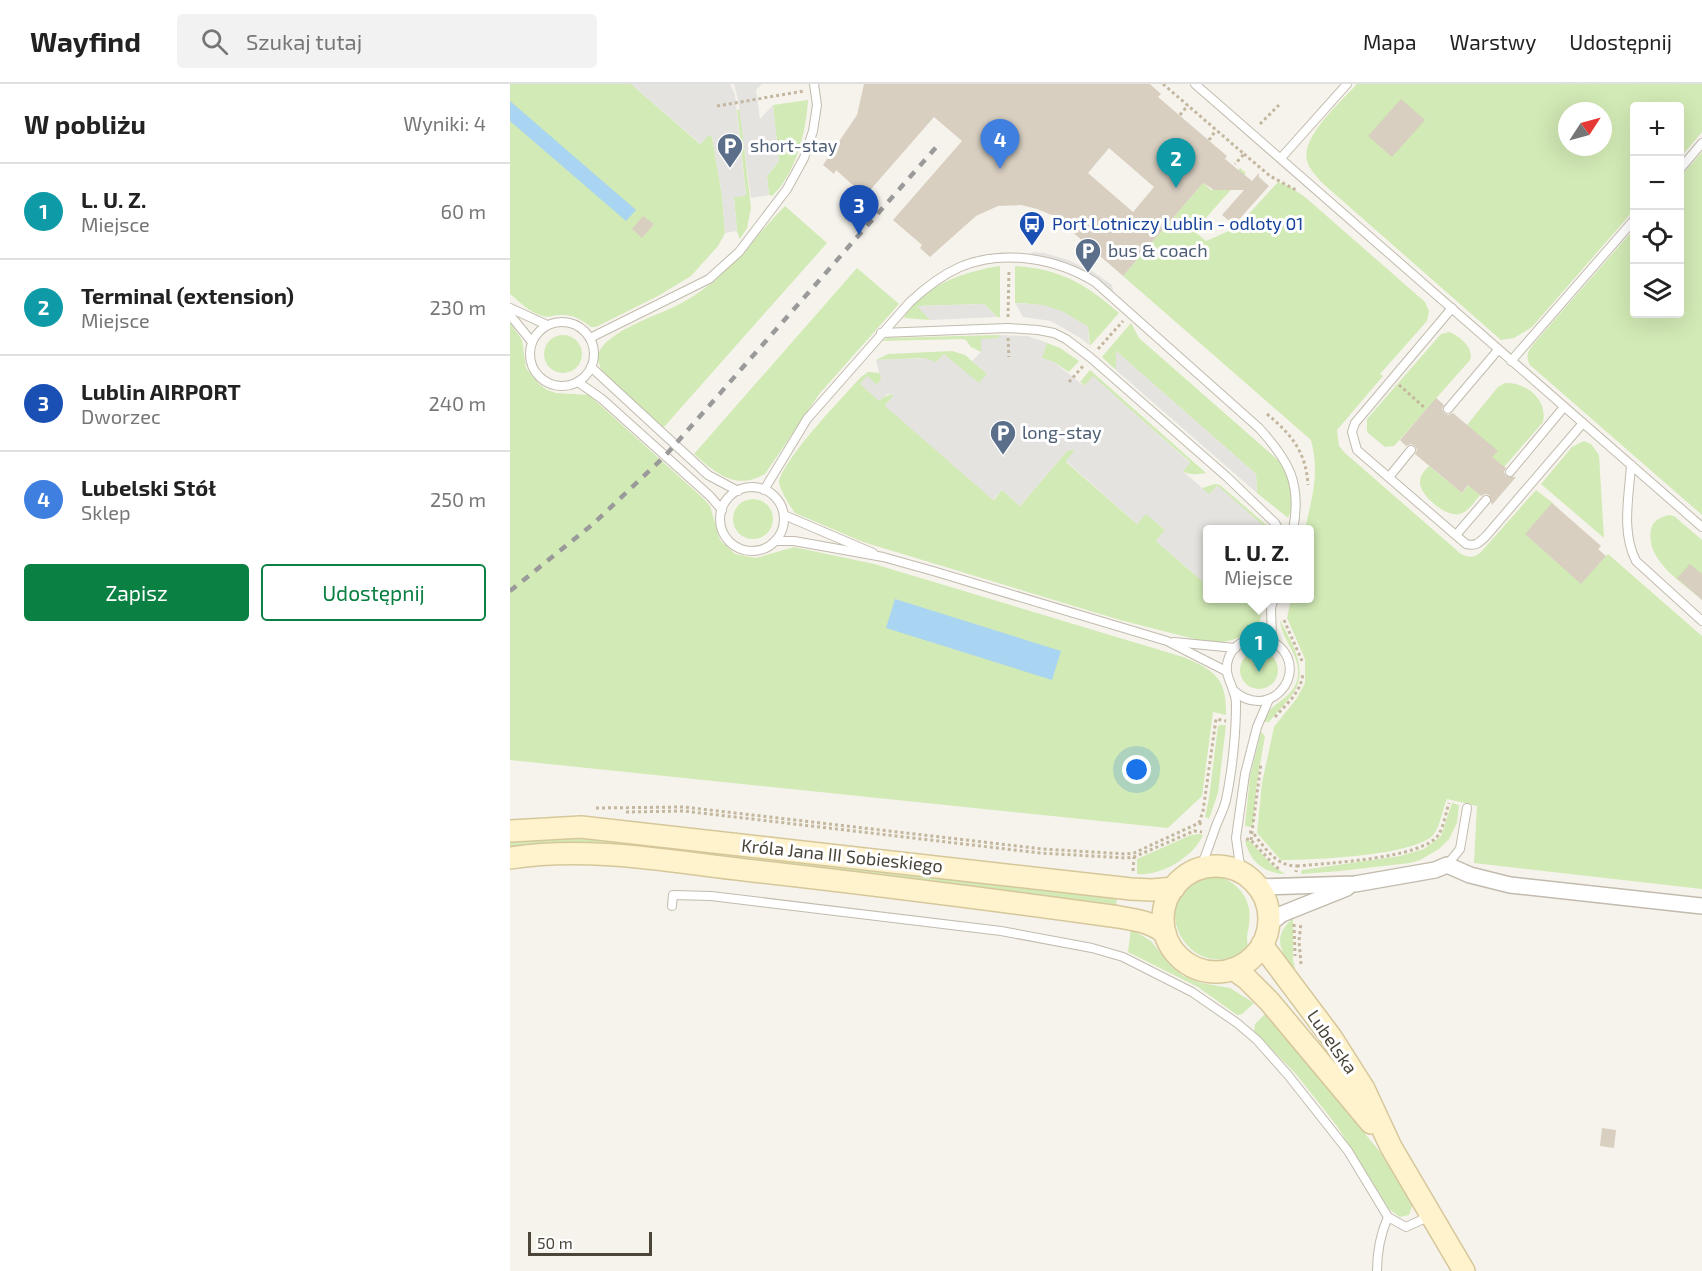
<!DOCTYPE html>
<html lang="pl">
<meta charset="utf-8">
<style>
:root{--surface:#fff;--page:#f2f2f2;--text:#222;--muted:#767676;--line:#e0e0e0;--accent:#0b8043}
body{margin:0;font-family:"Exo 2",sans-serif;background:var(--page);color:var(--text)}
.controls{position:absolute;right:18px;top:18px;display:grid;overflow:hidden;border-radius:6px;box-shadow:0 6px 24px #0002}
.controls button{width:54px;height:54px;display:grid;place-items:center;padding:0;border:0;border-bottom:2px solid var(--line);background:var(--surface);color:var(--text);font:30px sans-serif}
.compass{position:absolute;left:1048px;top:18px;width:54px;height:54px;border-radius:50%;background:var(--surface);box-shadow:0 6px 24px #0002;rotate:54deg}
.scale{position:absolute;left:18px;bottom:15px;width:124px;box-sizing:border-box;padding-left:6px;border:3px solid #4b4439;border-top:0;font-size:16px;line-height:21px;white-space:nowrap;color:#4b4439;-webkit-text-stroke:4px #fff;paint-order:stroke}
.you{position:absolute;left:627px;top:686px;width:21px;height:21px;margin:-15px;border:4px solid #fff;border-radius:50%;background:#1a73e8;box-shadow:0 0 0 9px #1a73e833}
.badge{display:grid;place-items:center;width:39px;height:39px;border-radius:50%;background:var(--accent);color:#fff;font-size:20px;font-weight:700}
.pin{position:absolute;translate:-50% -50px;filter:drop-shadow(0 2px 3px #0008)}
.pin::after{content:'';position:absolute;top:32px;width:21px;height:18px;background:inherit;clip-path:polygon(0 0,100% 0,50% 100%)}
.popup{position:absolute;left:693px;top:441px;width:111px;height:78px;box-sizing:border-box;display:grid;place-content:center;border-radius:6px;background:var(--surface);filter:drop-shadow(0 2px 4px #0005);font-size:20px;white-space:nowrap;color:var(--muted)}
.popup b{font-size:22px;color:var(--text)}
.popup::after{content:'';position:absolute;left:50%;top:100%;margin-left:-12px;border:12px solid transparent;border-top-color:var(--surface)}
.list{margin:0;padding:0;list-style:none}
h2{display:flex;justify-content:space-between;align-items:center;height:78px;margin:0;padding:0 24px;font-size:26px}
h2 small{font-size:20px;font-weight:400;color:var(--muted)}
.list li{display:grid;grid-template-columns:39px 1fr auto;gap:18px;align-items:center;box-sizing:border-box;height:96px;padding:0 24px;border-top:2px solid var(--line)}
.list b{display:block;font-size:22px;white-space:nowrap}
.list p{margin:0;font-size:20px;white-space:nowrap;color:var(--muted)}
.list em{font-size:20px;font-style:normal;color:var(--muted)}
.actions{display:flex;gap:12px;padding:18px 24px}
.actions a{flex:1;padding:14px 0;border:2px solid var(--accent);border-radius:6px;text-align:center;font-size:21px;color:var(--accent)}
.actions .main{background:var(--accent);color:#fff}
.icon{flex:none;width:33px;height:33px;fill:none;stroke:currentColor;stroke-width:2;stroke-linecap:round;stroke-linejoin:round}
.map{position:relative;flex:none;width:1192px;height:1187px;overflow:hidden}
header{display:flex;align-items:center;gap:36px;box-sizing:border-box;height:84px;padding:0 30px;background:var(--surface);border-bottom:2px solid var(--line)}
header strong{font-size:28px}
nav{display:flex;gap:33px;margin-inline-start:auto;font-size:21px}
.search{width:420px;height:54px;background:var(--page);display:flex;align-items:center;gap:15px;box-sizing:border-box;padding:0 21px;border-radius:6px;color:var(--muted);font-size:22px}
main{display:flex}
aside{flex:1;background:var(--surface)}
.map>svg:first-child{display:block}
.green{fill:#d2eab5;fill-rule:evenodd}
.parking{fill:#e5e3e0}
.water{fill:#a9d4f2}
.building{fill:#d8cfc1;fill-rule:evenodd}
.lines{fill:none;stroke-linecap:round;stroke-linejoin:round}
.lane-casing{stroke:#c2bbae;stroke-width:10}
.street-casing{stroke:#c2bbae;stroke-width:18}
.secondary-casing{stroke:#d6c79b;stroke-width:24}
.path{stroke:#c4b79f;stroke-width:3;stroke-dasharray:3 3;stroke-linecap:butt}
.lane{stroke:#fff;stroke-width:8}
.street{stroke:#fff;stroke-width:15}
.secondary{stroke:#fff3cd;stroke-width:21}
.rail{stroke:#9a9a9a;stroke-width:4.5;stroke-dasharray:8 8;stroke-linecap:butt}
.labels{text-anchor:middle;stroke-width:6;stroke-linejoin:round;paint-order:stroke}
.service-label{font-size:18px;fill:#4e5e75;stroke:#fff;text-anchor:start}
.transit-label{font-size:18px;fill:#164399;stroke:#fff;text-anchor:start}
.street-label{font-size:18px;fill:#4b4439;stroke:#fff}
</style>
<header>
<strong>Wayfind</strong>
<div class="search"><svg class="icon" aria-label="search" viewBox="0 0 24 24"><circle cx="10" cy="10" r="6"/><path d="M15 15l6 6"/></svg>Szukaj tutaj</div>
<nav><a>Mapa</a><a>Warstwy</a><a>Udostępnij</a></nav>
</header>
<main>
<aside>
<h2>W pobliżu<small>Wyniki: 4</small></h2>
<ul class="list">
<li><span class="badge" style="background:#0f9aa8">1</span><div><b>L. U. Z.</b><p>Miejsce</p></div><em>60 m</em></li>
<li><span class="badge" style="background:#0f9aa8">2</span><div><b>Terminal (extension)</b><p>Miejsce</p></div><em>230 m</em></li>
<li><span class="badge" style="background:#1a4fb4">3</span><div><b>Lublin AIRPORT</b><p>Dworzec</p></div><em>240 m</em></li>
<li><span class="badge" style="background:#3f7fe0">4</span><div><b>Lubelski Stół</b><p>Sklep</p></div><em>250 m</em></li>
</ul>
<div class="actions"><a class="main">Zapisz</a><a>Udostępnij</a></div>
</aside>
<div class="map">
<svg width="1192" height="1187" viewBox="0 0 1192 1187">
<rect width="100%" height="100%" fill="#f6f3ec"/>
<g class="green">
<path d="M0,0H121L190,60L199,50L202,53L212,111L215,149L208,162L181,192L148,212L86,243H81C72,236 63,230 51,231C44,231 39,234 32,232C19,228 10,218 0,210Z"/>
<path d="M847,0H1192V48L1170,74V22H1124V126L1022,243L1004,254L991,256L810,97C806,91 799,85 797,77C791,52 831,18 847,0ZM1057,27H1093V63H1057Z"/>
<path d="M298,16C296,49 286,89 262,112L259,111L257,92L269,77L263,21Z"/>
<polygon points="227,26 230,26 241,124 237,144 230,155 227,147 224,113 236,111"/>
<path d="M1192,68V431L1020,281C1014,270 1020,265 1026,257L1124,145V230H1170V93Z"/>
<path d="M730,84L736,89L684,147L696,157L726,144L768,98L780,103L795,113L915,218L919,227L917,237L870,290L873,292L827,346L829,362L835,369L951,470C959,474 964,474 971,468L1026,406L1043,419L1015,450L1071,499L1098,470L1192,552V805L964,779L967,722L937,715C933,724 930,742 924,750C907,772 800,776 771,776L747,749L752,699L764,643L787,614L795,599V575L777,534L781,515L800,514V446L795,445C802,413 810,390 801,356L613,192L693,99L701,106L711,105Z"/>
<path d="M275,122L317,159L154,343C138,330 89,297 88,275C87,251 145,232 164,223C214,199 238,160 275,122Z"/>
<path d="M490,182V233H487L474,220L408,222L420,236L394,234C407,203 459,186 490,182Z"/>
<path d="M505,182C550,185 576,200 609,229L580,262L578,243C554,228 534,219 505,219Z"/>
<path d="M347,184L389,220L310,309L255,390C225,407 206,389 184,370Z"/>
<path d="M0,239L12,256L16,284L29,300L37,306L46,309L79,311L195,416L200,422L210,456L225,470L246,474L284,463L364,480L673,573C705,586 717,595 716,631L703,628L692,712L658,744L0,676Z"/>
<path d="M621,239L629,254L769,377C779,394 788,414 778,434L747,409L746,390L607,268L606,286L592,273Z"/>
<path d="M939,248C950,252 964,264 960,276L884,362L875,363L857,348V335L931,250Z"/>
<circle cx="53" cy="270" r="19"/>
<polygon points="489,251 490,254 471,268 461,263 456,256 452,255 372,257 377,254"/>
<polygon points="529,256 550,264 569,277 559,288 544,278 531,274"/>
<polygon points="442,267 455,271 477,290 469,300 415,274 366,276 378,270"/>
<path d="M580,286L696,389C688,390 680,392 673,387L680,378L583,293L575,302L570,298Z"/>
<path d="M358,288L370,289L372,295L367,301L373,313L382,310L384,312L375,321L484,416L492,406L510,422L557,367L563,365L565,367L556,378L627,440L636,429L655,446L646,457L698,502V514L755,515L748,545L745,548C728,553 715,561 696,558L610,536L353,458L285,429C281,424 268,403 269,397C277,371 331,315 351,293Z"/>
<path d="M995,299C1016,298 1038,316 1033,338L994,383L982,373L987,367L957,341L988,303Z"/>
<polygon points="1074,357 1081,360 1089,371 1094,454 1031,400 1062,363"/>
<path d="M919,382L952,409L959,401L970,411C965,417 958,428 950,430C937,434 909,411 910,398C910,391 915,386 919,382Z"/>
<polygon points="705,400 710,401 761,445 753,445 754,444 707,402 699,411 692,404"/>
<circle cx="243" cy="435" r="20"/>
<path d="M1159,431L1164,432L1192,456V516C1172,498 1135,477 1141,445C1143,436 1151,433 1159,431Z"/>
<path d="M770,536C781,558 799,584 784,608C777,618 767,628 759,638H753C759,616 790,616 788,585C787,568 772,556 770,536Z"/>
<circle cx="749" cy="586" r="19"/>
<polygon points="710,641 716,641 708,709 699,735 695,733 699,714 708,642"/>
<polygon points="751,648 755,652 747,698 743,740 740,743 735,742 740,692"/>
<polygon points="942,719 949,721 947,739 939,755 929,765 910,776 900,779 830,787 791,790 792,786 890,772 914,765 931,752"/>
<path d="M689,750L693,751C683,773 652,792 627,790V775L681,751Z"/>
<polygon points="76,751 607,814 606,821 127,764 0,765 0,755"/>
<path d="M735,757H740L763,782L775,790C753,789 740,777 735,757Z"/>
<path d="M707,792C729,798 743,817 739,840C738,850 735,855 739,864C685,905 637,825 684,798C690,794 699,793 707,792Z"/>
<path d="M783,834V876L785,884L784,886C770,866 762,853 783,834Z"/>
<polygon points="621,845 641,857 659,880 673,892 691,899 720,904 744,919 732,930 727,931 688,903 618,868"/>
<polygon points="756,929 870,1068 900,1116 902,1122 899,1131 890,1133 879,1125 827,1042 786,990 744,947 745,940"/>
</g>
<g class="parking">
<polygon points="121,0 220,0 225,11 236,112 224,113 227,147 215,149 212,111 202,53 199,51 191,60"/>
<polygon points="224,0 252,0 246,6 250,35 263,21 269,77 257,92 259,111 241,114 228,16"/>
<polygon points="523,168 535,169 558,176 582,187 602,201 605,215 575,192 515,175"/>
<polygon points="505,219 534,221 554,228 578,243 579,261 572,255 541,237 513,233"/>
<polygon points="474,220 487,233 420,236 407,222"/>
<polygon points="489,251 518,252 537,259 532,274 544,278 574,302 583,292 680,379 673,387 692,404 699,410 708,402 755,443 753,446 698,446 698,502 646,457 655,446 636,430 627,440 556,377 564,367 563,365 557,367 510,422 492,406 483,416 375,322 384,311 377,310 369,317 350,300 357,292 367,301 371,295 366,276 415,274 426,278 434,270 469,299 477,290 462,277 471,268 471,255 489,254"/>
<polygon points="606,267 746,390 747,409 606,286"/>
</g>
<g class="water">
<polygon points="0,17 126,126 116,137 0,37"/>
<polygon points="385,515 551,567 542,596 376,544"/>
</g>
<g class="building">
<path d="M354,0H640L651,10L648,13L717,72L715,75L742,97L749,89V93L759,102L724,141L712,131L734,106H704L693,99L613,192L544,132L527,125L511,121L488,122L466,132L420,173L410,164L412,161L383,136L452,57L424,33L355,112L326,86L324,90L313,81L347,31ZM599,64L644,103L623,128L578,89Z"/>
<polygon points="891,15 915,36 882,73 858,52"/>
<polygon points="133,132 144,140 132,154 122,145"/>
<polygon points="926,314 934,321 932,325 934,329 938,331 943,329 988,367 982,373 996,384 994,388 996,392 1006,393 982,421 979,411 975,410 971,412 958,401 952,409 905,370 907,366 905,362 901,360 896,362 890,356"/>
<polygon points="1042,419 1091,462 1088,465 1096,472 1071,500 1015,450"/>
<polygon points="1180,480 1192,490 1192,516 1167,494"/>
<polygon points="1092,1044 1106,1046 1104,1064 1090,1062"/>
</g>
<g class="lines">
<g class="lane-casing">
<g id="lane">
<polyline points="685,0 1192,443"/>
<polyline points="771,74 837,0"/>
<polyline points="1170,85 1192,59"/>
<polyline points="0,224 37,241"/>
<path d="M942,224L845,339L842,348L847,366L956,460C966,463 970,458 977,451L1073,339"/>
<polyline points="0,231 22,258"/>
<circle cx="52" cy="270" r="32"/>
<polyline points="371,249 498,244 528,246 544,249 556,255 581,274 717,393 765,439 769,446"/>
<polyline points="80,254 199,195 229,168 277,105 294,74 303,47 307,21 304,0"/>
<polyline points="1001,277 1124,136"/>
<polyline points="81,283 198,391 228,407"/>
<polyline points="68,298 92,315 200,412 212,426"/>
<polyline points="938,325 988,266"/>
<path d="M1121,381C1119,413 1111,448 1126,477L1192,537"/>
<polyline points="1000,388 1054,323"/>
<polyline points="879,393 901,366"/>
<circle cx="242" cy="435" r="32"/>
<path d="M254,406L297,335L400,218C414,205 432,191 450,183C493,165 546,174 585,198L749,344C779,377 792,399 783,446"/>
<polyline points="274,431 363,469"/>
<polyline points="946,451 976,416"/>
<polyline points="265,457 284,457 373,473 423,487 657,557 716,587"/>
<polyline points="664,558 725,564"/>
<polyline points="762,558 761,524 764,514"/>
<polyline points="937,781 950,765 957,724"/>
<path d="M690,785C696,771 701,756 706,742C709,734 714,725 716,716C722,688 726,650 726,621C727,604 711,592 719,573C727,554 753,548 769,562C800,590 758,639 723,606"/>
<polyline points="731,789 726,754 735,690 747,643 759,615"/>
<polyline points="162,822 163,811 201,812 491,847 582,864 613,873 682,908 727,939 747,956 778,991 838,1067 878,1133 896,1143 920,1132"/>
<path d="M867,1187C867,1167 870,1151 878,1133"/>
</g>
</g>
<g class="street-casing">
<g id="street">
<polyline points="748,803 845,800 925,786 937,781 960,791 1000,801 1192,822"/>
<polyline points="759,840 772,830 837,804"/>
</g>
</g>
<g class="secondary-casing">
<g id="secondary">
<polyline points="0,747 71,743 621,805 642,806 664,804"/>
<path d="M0,774C78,762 157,777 235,786C360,800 485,816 609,833C627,836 641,838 655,849"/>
<circle cx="706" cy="835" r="53"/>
<polyline points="752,861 821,953 854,1005 881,1063 954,1187"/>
<polyline points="723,885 737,895 759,917 861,1039"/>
</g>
</g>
<g class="path">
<polyline points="653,0 734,70 725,80"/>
<polyline points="207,22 294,7"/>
<polyline points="670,31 678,21"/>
<polyline points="750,40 769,21"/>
<polyline points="699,56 706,46"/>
<polyline points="734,70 760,92 786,106"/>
<polyline points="498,233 499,185"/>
<polyline points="498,254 499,273"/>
<polyline points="588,265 613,237"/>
<polyline points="559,298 573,282"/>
<polyline points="889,301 915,324"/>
<path d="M757,330C782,351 796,368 798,401"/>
<polyline points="774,536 792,577"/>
<path d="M765,633C777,619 791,609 793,589"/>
<polyline points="86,724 174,723 533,765 616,770 624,769 689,739 694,741"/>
<polyline points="116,728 174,727 530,769 616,774 624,773 684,747 692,748"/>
<polyline points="689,739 693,727 706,635 716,637"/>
<path d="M739,748H742C755,763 765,782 787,782L786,788"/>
<polyline points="736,755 741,756 766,783 771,786"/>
<polyline points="741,756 751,679"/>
<path d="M787,782C816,779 914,775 929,750C934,741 936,728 939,719"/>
<polyline points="623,787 624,773"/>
<polyline points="784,840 785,872"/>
<polyline points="791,880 789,857 791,839"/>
</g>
<use href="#lane" class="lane"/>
<use href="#street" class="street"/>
<use href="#secondary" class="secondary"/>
<polyline class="rail" points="0,507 83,440 155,372 428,61"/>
</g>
<defs>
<g id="parking-pin" transform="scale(1.35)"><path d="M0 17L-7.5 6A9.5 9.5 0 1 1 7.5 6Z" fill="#5c6f8a" stroke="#fff"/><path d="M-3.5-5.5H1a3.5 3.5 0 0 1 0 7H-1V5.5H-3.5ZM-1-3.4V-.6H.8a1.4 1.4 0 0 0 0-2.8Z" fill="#fff"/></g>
<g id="bus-pin" transform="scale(1.35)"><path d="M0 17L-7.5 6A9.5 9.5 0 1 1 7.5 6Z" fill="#1a4fb4" stroke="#fff"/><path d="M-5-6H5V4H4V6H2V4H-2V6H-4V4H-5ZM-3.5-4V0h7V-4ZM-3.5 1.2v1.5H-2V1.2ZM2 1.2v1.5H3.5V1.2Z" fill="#fff"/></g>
</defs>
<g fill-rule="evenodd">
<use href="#parking-pin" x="220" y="62"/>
<use href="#bus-pin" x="522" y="140"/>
<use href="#parking-pin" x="578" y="167"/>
<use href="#parking-pin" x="493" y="349"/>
</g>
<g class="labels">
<g class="service-label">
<text x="240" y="68">short-stay</text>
<text x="598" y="173">bus &amp; coach</text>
<text x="512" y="355">long-stay</text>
</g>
<g class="transit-label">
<text x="542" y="146">Port Lotniczy Lublin - odloty 01</text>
</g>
<g class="street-label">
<text transform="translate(332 772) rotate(6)" y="6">Króla Jana III Sobieskiego</text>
<text transform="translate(822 958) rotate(55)" y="6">Lubelska</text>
</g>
</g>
</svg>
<div class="controls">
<button>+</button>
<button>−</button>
<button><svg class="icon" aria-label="locate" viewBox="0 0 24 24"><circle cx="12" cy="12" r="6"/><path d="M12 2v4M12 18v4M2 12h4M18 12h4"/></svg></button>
<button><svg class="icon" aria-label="layers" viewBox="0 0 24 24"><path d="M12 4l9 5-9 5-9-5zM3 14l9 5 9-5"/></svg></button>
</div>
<svg class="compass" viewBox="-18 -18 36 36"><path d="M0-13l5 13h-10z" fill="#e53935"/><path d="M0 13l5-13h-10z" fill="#767676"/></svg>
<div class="scale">50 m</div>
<div class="you"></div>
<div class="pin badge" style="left:749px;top:588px;background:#0f9aa8">1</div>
<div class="popup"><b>L. U. Z.</b>Miejsce</div>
<div class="pin badge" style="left:666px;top:104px;background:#0f9aa8">2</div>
<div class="pin badge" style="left:349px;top:151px;background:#1a4fb4">3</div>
<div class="pin badge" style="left:490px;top:85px;background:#3f7fe0">4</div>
</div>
</main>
